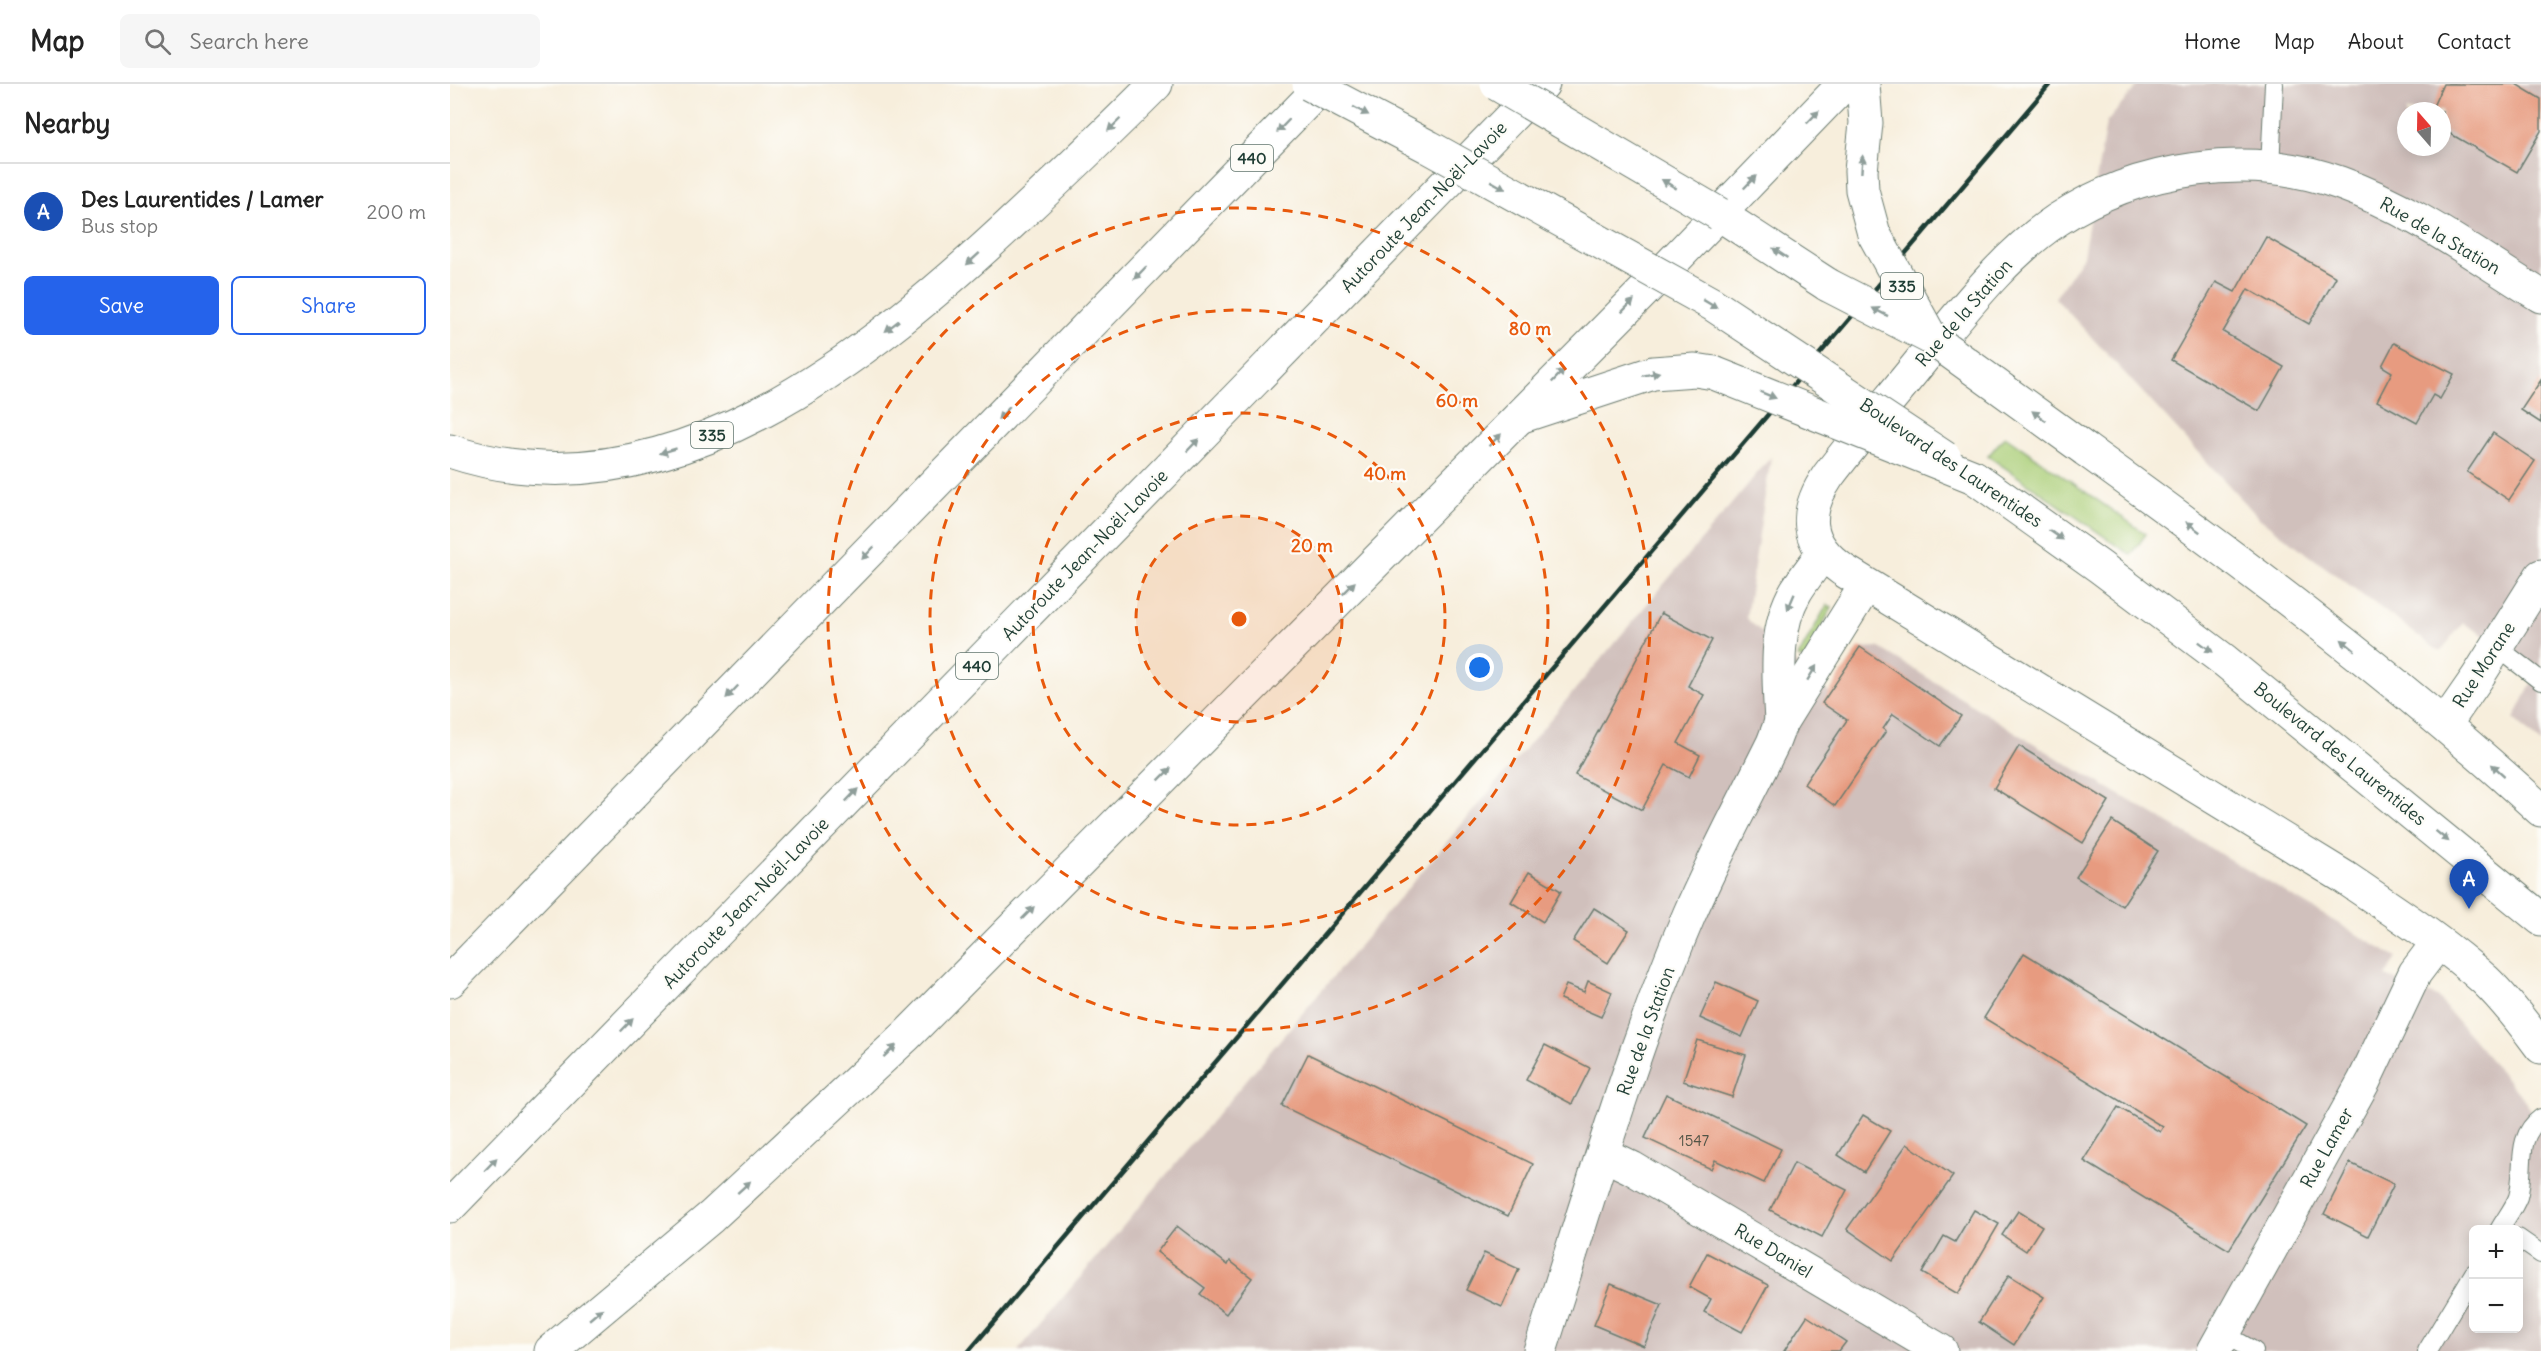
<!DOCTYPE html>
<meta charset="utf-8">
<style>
:root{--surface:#fff;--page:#f6f6f6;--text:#222;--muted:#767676;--line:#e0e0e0;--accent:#2563eb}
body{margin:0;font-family:Delius,sans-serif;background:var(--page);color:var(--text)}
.controls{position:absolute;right:18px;bottom:18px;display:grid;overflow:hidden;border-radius:9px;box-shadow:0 3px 15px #0003}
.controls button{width:54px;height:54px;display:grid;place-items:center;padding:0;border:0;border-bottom:2px solid var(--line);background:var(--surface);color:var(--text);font:30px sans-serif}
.compass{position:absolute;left:1947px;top:18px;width:54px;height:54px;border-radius:50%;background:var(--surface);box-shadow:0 3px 15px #0003;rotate:340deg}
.you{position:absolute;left:1030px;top:584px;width:21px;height:21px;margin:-15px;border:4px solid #fff;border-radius:50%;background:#1a73e8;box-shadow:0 0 0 9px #1a73e833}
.badge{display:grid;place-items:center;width:39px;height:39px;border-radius:50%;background:var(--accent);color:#fff;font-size:20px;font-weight:700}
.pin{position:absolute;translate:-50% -50px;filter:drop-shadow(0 2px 3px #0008)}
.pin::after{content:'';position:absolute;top:32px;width:21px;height:18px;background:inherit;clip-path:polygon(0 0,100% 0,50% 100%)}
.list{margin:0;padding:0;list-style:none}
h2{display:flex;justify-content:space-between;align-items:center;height:78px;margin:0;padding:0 24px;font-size:26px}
h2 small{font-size:20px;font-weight:400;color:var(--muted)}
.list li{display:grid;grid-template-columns:39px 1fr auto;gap:18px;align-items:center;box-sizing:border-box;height:96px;padding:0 24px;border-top:2px solid var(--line)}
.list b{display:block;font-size:22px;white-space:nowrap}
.list p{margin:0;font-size:20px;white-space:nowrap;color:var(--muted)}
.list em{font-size:20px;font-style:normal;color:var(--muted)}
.actions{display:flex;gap:12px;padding:18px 24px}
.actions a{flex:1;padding:14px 0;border:2px solid var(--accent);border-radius:9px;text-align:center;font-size:21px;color:var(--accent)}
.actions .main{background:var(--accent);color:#fff}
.icon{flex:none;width:33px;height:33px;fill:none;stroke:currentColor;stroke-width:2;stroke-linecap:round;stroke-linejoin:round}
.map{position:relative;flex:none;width:2091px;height:1267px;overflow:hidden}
header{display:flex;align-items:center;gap:36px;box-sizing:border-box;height:84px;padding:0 30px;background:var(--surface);border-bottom:2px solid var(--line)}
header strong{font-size:28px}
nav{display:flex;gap:33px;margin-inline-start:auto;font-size:21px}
.search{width:420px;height:54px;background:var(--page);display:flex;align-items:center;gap:15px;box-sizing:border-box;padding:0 21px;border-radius:9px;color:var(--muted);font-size:22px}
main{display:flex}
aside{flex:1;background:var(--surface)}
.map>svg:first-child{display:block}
.industrial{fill:#d0c0bc;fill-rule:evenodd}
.green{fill:#a9cd76;stroke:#648555;stroke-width:1.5}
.building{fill:#e79b80}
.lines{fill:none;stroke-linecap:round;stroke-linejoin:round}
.lane-casing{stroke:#6b7b6f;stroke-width:20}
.street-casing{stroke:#6b7b6f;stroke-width:35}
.secondary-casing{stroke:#6b7b6f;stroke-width:35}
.primary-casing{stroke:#6b7b6f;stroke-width:35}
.highway-casing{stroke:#6b7b6f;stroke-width:35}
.lane{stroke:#fff;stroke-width:18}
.street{stroke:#fff;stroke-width:33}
.secondary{stroke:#fff;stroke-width:33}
.primary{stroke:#fff;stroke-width:33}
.highway{stroke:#fff;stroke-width:33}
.rail{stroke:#1f3d34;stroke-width:4.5}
.secondary-bridge-casing{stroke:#6b7b6f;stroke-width:35;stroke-linecap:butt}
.primary-bridge-casing{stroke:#6b7b6f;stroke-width:35;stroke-linecap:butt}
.highway-bridge-casing{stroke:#6b7b6f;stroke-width:35;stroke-linecap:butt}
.secondary-bridge{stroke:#fff;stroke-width:33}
.primary-bridge{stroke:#fff;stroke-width:33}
.highway-bridge{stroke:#fff;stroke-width:33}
.oneway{fill:#8f9e9a}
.ring{fill:none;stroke:#e8590c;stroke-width:3;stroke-dasharray:10 8}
.labels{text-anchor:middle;stroke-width:4.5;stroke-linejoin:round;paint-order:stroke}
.number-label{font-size:15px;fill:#515447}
.shield{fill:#fdfcf7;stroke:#62766e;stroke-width:1.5}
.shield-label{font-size:16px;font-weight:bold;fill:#1f3d34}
.street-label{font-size:18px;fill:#1f3d34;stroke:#fdfcf7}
.centre{fill:#e8590c;stroke:#fdfcf7;stroke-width:3}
.ring-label{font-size:18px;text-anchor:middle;font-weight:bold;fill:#e8590c;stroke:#fdfcf7;stroke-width:4.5;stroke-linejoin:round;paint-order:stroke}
</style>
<header>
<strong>Map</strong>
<div class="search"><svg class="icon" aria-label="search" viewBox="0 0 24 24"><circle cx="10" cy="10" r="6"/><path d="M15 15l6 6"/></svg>Search here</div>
<nav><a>Home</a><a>Map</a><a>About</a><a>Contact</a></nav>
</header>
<main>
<aside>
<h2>Nearby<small></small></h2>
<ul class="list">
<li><span class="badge" style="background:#1a4fb4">A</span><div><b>Des Laurentides / Lamer</b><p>Bus stop</p></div><em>200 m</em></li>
</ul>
<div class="actions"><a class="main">Save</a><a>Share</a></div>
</aside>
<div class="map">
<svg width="2091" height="1267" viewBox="0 0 2091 1267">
<rect width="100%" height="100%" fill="#fdfcf7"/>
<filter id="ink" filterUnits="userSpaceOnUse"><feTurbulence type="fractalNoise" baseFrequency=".0167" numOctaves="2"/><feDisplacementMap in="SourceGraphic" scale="12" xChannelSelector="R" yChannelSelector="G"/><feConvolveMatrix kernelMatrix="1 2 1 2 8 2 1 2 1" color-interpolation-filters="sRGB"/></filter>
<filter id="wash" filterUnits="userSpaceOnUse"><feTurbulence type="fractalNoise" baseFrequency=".008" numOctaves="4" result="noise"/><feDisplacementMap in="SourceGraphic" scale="24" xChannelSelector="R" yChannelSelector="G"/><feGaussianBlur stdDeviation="1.35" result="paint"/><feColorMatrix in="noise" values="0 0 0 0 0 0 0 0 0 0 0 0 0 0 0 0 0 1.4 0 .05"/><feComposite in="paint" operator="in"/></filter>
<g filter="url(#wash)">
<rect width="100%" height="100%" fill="#f7eedc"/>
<g class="industrial">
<path d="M1689,0H2091V660L2064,635L2089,584L2013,539L1990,568L1809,434L1605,214L1633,172L1656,39ZM1956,27H1992V63H1956Z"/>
<path d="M1321,373L1296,534L1381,610L1411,564L1428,563L1619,681L1947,874L1936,892L1987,913L2073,1014L2091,1041V1267H568ZM2024,1146H2068V1244H2024Z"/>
</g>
<g class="green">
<polygon points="1555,352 1696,450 1681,471 1538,372"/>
<polygon points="1377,521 1382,523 1354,576 1348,573"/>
</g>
<g id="blocks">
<g class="building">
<polygon points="1993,0 2066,0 2091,15 2091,47 2067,88 1992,45 1992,27 1981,27"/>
<polygon points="1816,153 1886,193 1859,240 1798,205 1773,248 1834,283 1809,327 1721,276 1766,198 1785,208"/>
<polygon points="1944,259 2004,290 1990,315 1983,311 1967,339 1927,317 1942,288 1932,282"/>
<polygon points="2091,296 2091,339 2071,326"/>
<polygon points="2043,349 2085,377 2059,416 2017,388"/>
<polygon points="1211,529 1262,556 1238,602 1254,611 1228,659 1250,671 1239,693 1216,681 1192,726 1125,691"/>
<polygon points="1410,563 1511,632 1490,662 1443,630 1433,645 1436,647 1385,722 1354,700 1397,636 1372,619"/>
<polygon points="1569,662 1659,717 1633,759 1544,704"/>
<polygon points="1662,737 1708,767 1672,822 1626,793"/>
<polygon points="1079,788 1111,807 1093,838 1061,818"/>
<polygon points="1144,824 1179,846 1158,879 1123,857"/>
<polygon points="1574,869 1856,1042 1779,1166 1634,1077 1668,1023 1710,1048 1713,1043 1534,934"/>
<polygon points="1138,897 1162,908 1151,933 1110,915 1116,901 1134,908"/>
<polygon points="1266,898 1308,917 1292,953 1250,934"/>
<polygon points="1247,956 1296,971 1282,1013 1233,997"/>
<polygon points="1095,961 1140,984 1122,1020 1076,996"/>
<polygon points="858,970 1083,1080 1058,1132 832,1022"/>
<polygon points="1216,1010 1331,1065 1314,1099 1265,1076 1261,1085 1195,1054"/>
<polygon points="1413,1031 1440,1047 1414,1088 1388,1071"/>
<polygon points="1457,1060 1503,1092 1443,1177 1397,1145"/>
<polygon points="1344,1079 1397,1106 1372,1153 1320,1126"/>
<polygon points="1900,1079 1944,1100 1918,1152 1874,1130"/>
<polygon points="1524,1126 1549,1140 1508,1210 1472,1189 1494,1152 1505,1158"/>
<polygon points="1568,1127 1592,1142 1576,1167 1552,1151"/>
<polygon points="727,1142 778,1181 780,1177 802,1194 776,1230 750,1210 755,1204 707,1168"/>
<polygon points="1034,1169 1069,1185 1052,1223 1016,1206"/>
<polygon points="1257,1169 1318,1201 1292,1248 1254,1228 1261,1215 1239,1203"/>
<polygon points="1559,1191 1594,1213 1564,1261 1529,1238"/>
<polygon points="1161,1200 1212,1221 1194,1262 1144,1241"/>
<polygon points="1357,1232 1396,1258 1389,1267 1334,1267"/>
</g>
</g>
</g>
<g filter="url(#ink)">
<use href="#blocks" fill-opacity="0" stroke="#6b7b6f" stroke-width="1.5"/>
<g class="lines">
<g class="lane-casing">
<g id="lane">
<polyline points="1820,84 1824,0"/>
<polyline points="2047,563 2091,597"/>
<path d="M2049,1146C2055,1135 2064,1124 2068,1113C2076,1085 2064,1054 2091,1034"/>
<polyline points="2068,1154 2091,1170"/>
<polyline points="1774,1250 1804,1267"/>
<polyline points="1977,1267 2024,1189"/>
</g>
</g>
<g class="street-casing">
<g id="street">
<path d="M2091,212C2026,172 1963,125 1890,99C1800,66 1687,83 1607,136C1555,171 1515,224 1475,272C1443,312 1409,351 1378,392C1353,429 1355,459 1393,486L1894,793C1941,825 1993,858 2035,896C2056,916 2074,940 2091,963"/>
<path d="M1331,638C1329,595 1323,546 1346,507C1354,494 1364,482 1373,469"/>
<polyline points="1995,640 2027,594 2091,492"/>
<polyline points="1153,1070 1182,1084 1491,1267"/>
<path d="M1090,1267C1137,1121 1179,972 1239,831C1264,773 1295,716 1323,659L1331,638L1416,501"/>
<polyline points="1764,1267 1914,997 1965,889 1987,860"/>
</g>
</g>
<g class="secondary-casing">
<g id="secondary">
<polyline points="1269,130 1378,201"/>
<path d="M1636,366C1793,479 1948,595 2091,726"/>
<polyline points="1524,393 1650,483 1775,577 2091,835"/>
</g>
</g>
<g class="primary-casing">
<g id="primary">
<polyline points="1413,0 1416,39 1411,87 1412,106 1424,150"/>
<polyline points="1209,192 1394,0"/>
<path d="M0,367C216,440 422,270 569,132C615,89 661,45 706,0"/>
</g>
</g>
<g class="highway-casing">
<g id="highway">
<polyline points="1072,332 1203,289 1245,286 1264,289"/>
<polyline points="0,897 874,0"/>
<polyline points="0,1122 1093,0"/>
<polyline points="101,1267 261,1133 456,952 1209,192"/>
</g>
</g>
<use href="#lane" class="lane"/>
<use href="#street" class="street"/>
<use href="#secondary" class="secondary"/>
<use href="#primary" class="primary"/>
<use href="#highway" class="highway"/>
<polyline class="rail" points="519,1267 1600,0"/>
<g class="secondary-bridge-casing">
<g id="secondary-bridge">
<polyline points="859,0 979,63 1262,220 1495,374"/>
<polyline points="1047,0 1269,130"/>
<polyline points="1378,201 1481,254 1636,366"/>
</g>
</g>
<g class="primary-bridge-casing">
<polyline id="primary-bridge" points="1424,150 1481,254"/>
</g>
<g class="highway-bridge-casing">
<polyline id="highway-bridge" points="1264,289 1524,393"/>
</g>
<use href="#secondary-bridge" class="secondary-bridge"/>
<use href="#primary-bridge" class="primary-bridge"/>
<use href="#highway-bridge" class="highway-bridge"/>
</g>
<defs><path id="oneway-solid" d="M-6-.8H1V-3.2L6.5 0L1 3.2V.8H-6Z" transform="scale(1.5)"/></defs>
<g class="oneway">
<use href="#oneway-solid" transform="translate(911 27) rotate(28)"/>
<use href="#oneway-solid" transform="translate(1363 33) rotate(-46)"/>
<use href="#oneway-solid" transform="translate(664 41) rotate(136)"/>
<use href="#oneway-solid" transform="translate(833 42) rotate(134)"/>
<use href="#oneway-solid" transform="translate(1412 80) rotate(-86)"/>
<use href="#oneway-solid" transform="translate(1300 98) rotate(-46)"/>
<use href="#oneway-solid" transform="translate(1219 100) rotate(-149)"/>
<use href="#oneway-solid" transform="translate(1048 101) rotate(29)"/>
<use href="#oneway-solid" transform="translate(1330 169) rotate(-146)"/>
<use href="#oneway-solid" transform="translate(523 175) rotate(138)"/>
<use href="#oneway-solid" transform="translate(690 189) rotate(134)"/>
<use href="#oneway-solid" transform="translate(1260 220) rotate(31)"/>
<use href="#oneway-solid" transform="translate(1178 222) rotate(-45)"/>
<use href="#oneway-solid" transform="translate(1430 228) rotate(-153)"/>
<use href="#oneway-solid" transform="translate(442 242) rotate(142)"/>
<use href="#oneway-solid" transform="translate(1201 290) rotate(-12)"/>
<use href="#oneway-solid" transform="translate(1108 292) rotate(-46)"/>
<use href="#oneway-solid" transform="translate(1318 311) rotate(22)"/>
<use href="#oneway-solid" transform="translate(554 329) rotate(134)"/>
<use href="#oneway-solid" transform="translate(1589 332) rotate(-144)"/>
<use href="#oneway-solid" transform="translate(1045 356) rotate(-44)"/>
<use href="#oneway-solid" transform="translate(743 361) rotate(-46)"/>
<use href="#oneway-solid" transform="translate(218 367) rotate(163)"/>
<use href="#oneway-solid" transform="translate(1743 443) rotate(-144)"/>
<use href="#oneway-solid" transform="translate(1606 451) rotate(35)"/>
<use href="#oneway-solid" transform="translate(418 469) rotate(134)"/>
<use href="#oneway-solid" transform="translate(899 504) rotate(-45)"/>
<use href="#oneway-solid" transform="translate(1341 518) rotate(113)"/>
<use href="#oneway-solid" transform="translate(1898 561) rotate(-141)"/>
<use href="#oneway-solid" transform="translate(1756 563) rotate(37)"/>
<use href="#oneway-solid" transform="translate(1362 589) rotate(-58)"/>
<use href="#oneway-solid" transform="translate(282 608) rotate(134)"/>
<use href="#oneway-solid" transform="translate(2048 686) rotate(-138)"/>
<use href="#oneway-solid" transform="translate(715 690) rotate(-45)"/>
<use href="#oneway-solid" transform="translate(402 711) rotate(-46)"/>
<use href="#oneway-solid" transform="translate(1992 752) rotate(39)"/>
<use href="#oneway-solid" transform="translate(578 829) rotate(-45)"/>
<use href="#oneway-solid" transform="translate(177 941) rotate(-46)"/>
<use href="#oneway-solid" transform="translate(440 967) rotate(-43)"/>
<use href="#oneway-solid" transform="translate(41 1080) rotate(-46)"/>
<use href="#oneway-solid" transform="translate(294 1103) rotate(-42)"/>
<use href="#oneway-solid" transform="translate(146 1230) rotate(-40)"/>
</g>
</g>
<circle cx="789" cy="535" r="103" fill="#e8590c" fill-opacity=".12"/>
<g class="ring">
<circle cx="789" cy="535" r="103"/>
<circle cx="789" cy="535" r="206"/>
<circle cx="789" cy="535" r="309"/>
<circle cx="789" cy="535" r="411"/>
</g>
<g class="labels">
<g class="number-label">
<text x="1244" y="1062">1547</text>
</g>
<g class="shield">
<rect x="781" y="61" width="42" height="26" rx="4.5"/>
<rect x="1431" y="189" width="42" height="26" rx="4.5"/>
<rect x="241" y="338" width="42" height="26" rx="4.5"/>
<rect x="506" y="569" width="42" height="26" rx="4.5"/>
</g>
<g class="shield-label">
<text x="802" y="80">440</text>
<text x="1452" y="208">335</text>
<text x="262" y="357">335</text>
<text x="527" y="588">440</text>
</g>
<g class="street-label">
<text transform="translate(974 123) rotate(-46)" y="6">Autoroute Jean-Noël-Lavoie</text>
<text transform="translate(1990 152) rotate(30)" y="6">Rue de la Station</text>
<text transform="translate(1514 229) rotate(-49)" y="6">Rue de la Station</text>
<text transform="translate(1501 379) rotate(34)" y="6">Boulevard des Laurentides</text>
<text transform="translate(635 471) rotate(-46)" y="6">Autoroute Jean-Noël-Lavoie</text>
<text transform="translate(2034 581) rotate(-57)" y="6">Rue Morane</text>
<text transform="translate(1890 670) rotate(39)" y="6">Boulevard des Laurentides</text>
<text transform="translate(296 819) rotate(-46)" y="6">Autoroute Jean-Noël-Lavoie</text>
<text transform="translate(1196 947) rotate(-70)" y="6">Rue de la Station</text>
<text transform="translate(1877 1064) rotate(-61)" y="6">Rue Lamer</text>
<text transform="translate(1323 1167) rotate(31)" y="6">Rue Daniel</text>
</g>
</g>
<circle cx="789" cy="535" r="9" class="centre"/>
<g class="ring-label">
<text x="1080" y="251">80 m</text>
<text x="1007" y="323">60 m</text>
<text x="935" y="396">40 m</text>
<text x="862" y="468">20 m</text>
</g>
</svg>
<div class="controls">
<button>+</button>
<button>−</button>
</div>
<svg class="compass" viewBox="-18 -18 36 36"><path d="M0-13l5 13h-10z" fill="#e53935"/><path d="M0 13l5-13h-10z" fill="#767676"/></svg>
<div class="you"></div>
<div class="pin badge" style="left:2019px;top:825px;background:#1a4fb4">A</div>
</div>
</main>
